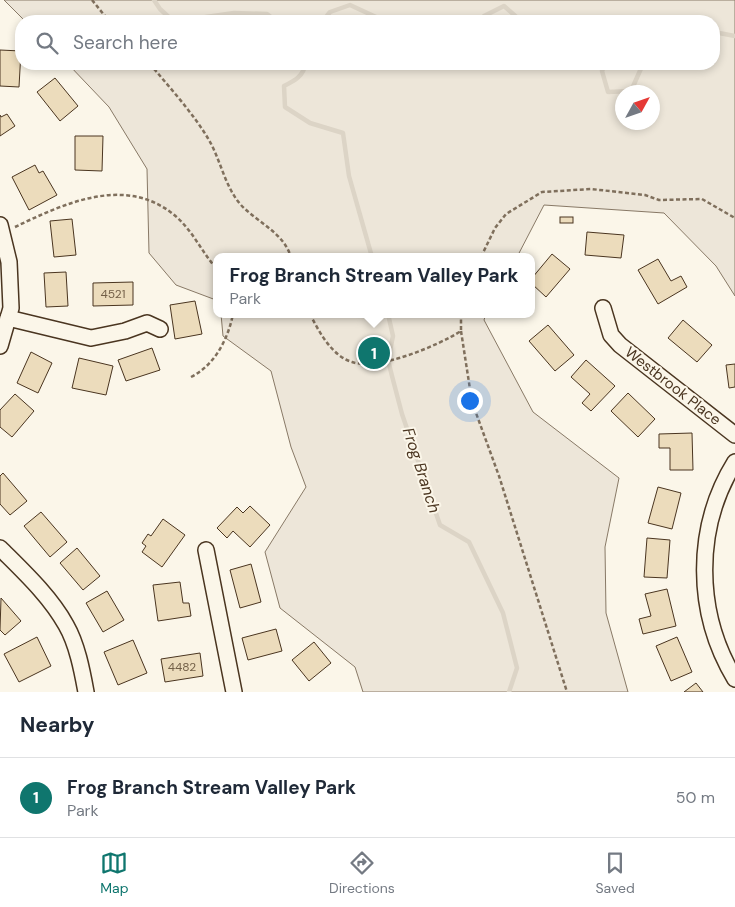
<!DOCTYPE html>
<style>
:root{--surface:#fff;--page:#f6f6f7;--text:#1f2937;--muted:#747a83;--line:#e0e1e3;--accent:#0f766e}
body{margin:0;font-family:"DM Sans",sans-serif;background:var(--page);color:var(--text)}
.compass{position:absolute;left:615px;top:85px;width:45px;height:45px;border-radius:50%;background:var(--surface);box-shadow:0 2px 8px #0003;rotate:50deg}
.you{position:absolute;left:469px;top:400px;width:18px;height:18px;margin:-12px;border:4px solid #fff;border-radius:50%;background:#1a73e8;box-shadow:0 0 0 8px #1a73e833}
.badge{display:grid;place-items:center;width:32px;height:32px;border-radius:50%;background:var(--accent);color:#fff;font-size:16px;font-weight:700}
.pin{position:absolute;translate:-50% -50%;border:2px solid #fff;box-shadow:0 1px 5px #0006}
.popup{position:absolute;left:213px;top:253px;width:322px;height:65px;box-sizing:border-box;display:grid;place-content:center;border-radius:10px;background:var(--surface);filter:drop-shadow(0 1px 4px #0005);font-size:16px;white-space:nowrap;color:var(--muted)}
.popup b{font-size:19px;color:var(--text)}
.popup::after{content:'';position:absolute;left:50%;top:100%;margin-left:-10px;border:10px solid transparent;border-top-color:var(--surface)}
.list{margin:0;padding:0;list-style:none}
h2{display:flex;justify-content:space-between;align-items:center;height:65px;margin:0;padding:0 20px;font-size:21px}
h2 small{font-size:16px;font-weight:400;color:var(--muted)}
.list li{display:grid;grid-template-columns:32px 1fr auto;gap:15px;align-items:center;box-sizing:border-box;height:80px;padding:0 20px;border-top:1px solid var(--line)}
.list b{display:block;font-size:19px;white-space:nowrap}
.list p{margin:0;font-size:16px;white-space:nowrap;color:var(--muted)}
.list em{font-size:16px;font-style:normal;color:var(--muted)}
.icon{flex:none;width:28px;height:28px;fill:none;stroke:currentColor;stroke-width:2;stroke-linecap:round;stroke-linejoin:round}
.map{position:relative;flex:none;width:735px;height:692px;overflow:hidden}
.search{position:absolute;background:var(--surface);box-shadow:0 2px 8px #0003;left:15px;right:15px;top:15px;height:55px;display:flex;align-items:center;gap:12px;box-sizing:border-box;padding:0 18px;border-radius:20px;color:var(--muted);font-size:19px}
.sheet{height:145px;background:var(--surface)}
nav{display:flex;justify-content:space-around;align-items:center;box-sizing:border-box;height:70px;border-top:1px solid var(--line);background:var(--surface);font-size:14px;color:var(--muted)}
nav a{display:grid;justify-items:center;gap:2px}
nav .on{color:var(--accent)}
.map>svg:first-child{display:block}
.green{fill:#ede6d9;stroke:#887966;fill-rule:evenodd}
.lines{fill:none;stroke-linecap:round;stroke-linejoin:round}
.stream{stroke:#dcd4c6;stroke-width:4.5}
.building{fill:#ecdcbc;stroke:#4a3520}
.minor-casing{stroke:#4a3520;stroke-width:18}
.path{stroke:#7f6f5c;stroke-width:2.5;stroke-dasharray:4 2.5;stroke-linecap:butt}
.minor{stroke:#fbf6e9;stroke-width:15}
.labels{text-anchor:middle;stroke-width:4;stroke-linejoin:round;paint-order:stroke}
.number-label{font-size:12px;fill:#725f47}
.street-label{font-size:15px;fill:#4a3520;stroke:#fbf6e9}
.water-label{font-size:16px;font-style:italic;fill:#4a3520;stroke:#fbf6e9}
</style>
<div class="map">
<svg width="735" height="692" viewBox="0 0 735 692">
<rect width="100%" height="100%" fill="#fbf6e9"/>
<g class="green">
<path d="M4,0H735V296L716,266L664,213L544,205L517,257H216V300L176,285L149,253L147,169L109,107L68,64H714V21H25ZM622,92H652V122H622Z"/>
<polygon points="221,314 486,314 484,320 533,412 619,478 605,547 606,613 628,692 363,692 355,667 280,608 265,552 306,487 291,447 271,371 223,336"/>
</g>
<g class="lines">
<g class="stream">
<polyline points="154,0 160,9 173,21"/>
<polyline points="196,21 199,18 234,13 267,14 276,21"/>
<polyline points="323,21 330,12 350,5 376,17 415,21"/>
<polyline points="485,21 484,16 504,6 521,21"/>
<polyline points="714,32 735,36"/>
<path d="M305,64C304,76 294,81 284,86L285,107L310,123L343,133L349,176L372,257"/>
<polyline points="605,64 602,71 608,92 631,91 643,64"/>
<polyline points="388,314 393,336 388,360 392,376 402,414 440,525 469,542 503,613 517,668 509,692"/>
</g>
</g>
<g class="building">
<polygon points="0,50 21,51 19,87 0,86"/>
<polygon points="55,78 78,106 60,121 37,92"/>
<polygon points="7,114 15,126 0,136 0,115 1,117"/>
<polygon points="75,136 103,136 102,171 75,170"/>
<polygon points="35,165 39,173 43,171 57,195 29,210 12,177"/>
<rect x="560" y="217" width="13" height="6"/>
<polygon points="72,219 76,255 54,257 50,221"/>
<polygon points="587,232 624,235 621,258 585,255"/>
<polygon points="552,254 570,269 546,297 532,284 532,278"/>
<polygon points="658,259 671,281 681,276 687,287 658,304 638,270"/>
<polygon points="66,272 68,306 46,307 44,273"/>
<polygon points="133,282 133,305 93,306 93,283"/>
<polygon points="195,301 202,334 175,339 170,305"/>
<polygon points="683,320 712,345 697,362 668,338"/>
<polygon points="548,325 574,355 555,371 529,341"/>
<polygon points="152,348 160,370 126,381 118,360"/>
<polygon points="31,352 52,363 38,393 17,383"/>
<polygon points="79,358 113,366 106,395 72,388"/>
<polygon points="586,360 615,386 591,411 582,403 590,394 571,377"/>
<polygon points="735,364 735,387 729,388 726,365"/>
<polygon points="628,393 655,419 638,437 611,411"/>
<polygon points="15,394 34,411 12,437 0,427 0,410"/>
<polygon points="692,433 693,470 670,470 670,448 659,448 659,434"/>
<polygon points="3,473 27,501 10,515 0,504 0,476"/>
<polygon points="658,487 681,493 672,529 648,523"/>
<polygon points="250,506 270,525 250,547 233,531 227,538 217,528 237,507 243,513"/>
<polygon points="41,512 67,542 50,557 24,526"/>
<polygon points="163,519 185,535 162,567 142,552 146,546 142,543 148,534 151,536"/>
<polygon points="647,538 670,540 667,578 644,577"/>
<polygon points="77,548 100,576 83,590 60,563"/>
<polygon points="251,564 261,602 240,608 230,570"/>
<polygon points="180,582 183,603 189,603 191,616 158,621 153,585"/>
<polygon points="667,589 676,626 643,634 639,619 651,616 645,594"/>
<polygon points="107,591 124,620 103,632 86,603"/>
<polygon points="1,598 21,621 5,635 0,630"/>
<polygon points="276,629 282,651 248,660 242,638"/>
<polygon points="37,637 51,666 19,682 4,654"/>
<polygon points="677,637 692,672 671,681 656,646"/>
<polygon points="133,640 147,673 118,685 104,652"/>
<polygon points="314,642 331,663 309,681 292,660"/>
<polygon points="200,653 203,676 165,682 161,659"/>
<polygon points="696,683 703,692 684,692"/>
</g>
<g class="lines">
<g class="minor-casing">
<g id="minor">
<polyline points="0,225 9,262 11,308 0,346"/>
<polyline points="603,308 611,335 620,345 735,435"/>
<polyline points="8,318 91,338 125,331 147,323 160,329"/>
<path d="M735,462C694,528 695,613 735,679"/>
<path d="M0,548C23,571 50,596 66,625C77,644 82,670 86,692"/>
<polyline points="206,550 234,692"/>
</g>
</g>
<g class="path">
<polyline points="92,0 109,21"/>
<path d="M150,64C170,88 193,113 209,140C221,161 225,187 241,205C258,223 283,232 291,257"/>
<path d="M15,227C63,204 124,175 173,214C192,229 201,251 216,268"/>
<polyline points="481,257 495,228 506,214 542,192 591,189 645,195 659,200 702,199 735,218"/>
<path d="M310,314C319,332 332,356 352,362C379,371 439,345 461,331V314"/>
<polyline points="461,331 472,402 499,476 567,692"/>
<path d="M191,377C215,365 228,339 233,314"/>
</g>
<use href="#minor" class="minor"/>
</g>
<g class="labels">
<g class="number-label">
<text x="113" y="298">4521</text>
<text x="182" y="671">4482</text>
</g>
<g class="street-label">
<text transform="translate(673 386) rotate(38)" y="5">Westbrook Place</text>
</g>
<g class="water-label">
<text transform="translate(422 470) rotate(72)" y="6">Frog Branch</text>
</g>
</g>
</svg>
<svg class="compass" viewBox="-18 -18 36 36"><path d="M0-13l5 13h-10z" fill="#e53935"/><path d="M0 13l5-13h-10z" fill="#747a83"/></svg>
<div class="you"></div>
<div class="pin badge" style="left:374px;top:353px">1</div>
<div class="popup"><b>Frog Branch Stream Valley Park</b>Park</div>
<div class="search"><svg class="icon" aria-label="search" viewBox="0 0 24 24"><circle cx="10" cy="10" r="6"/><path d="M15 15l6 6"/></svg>Search here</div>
</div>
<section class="sheet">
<h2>Nearby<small></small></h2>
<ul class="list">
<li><span class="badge">1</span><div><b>Frog Branch Stream Valley Park</b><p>Park</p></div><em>50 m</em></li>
</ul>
</section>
<nav>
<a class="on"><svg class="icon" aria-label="map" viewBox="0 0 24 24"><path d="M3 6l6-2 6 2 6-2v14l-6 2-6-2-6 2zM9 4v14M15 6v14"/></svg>Map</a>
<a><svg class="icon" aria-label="directions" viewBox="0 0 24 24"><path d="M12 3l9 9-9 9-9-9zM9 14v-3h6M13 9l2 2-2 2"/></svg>Directions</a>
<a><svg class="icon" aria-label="saved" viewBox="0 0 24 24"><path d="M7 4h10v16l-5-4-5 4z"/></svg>Saved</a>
</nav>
